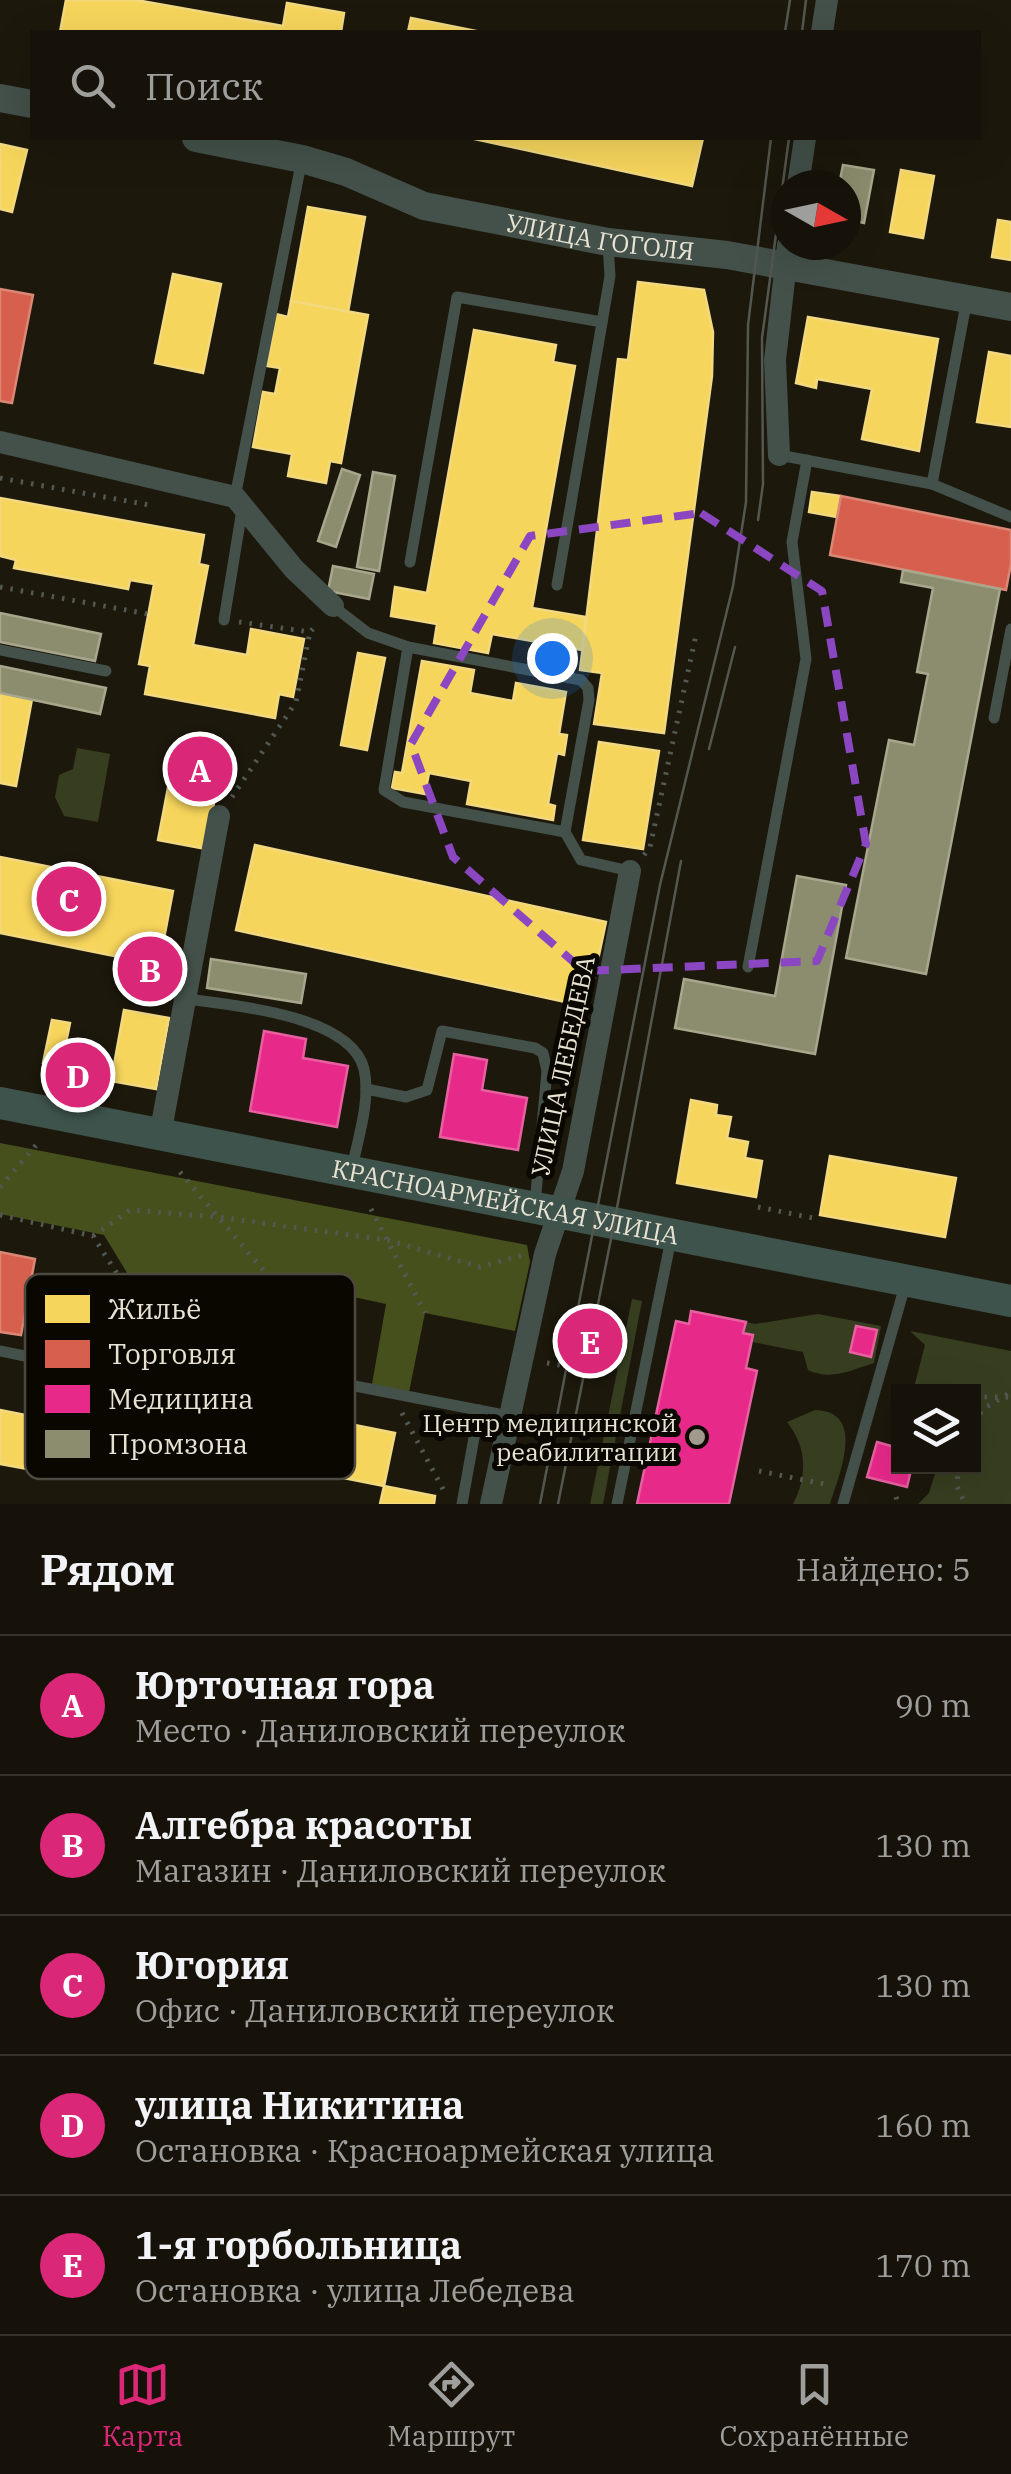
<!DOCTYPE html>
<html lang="ru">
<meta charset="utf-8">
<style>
:root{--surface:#161209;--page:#232017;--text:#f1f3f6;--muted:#9e9e9c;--line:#35322a;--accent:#db2777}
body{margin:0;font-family:"IBM Plex Serif",serif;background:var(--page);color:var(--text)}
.controls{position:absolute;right:30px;bottom:30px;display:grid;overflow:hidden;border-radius:0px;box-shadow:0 10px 40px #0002}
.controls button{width:90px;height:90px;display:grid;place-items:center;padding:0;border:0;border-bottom:2px solid var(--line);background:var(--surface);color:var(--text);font:50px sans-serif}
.compass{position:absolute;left:771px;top:170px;width:90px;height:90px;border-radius:50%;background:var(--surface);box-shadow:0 10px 40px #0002;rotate:99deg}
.you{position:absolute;left:552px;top:658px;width:35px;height:35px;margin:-25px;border:8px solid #fff;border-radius:50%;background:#1a73e8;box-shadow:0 0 0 15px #1a73e833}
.badge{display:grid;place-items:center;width:65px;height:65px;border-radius:50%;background:var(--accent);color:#fff;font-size:32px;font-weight:700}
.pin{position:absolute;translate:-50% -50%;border:5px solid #fff;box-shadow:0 2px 10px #0006}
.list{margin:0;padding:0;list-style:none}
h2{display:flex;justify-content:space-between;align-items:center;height:130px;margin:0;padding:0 40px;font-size:42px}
h2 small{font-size:32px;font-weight:400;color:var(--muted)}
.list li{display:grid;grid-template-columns:65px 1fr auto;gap:30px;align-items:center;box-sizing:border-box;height:140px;padding:0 40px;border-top:2px solid var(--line)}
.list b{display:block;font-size:38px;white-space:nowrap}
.list p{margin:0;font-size:32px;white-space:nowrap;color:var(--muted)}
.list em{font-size:32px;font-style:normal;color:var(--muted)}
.icon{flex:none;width:55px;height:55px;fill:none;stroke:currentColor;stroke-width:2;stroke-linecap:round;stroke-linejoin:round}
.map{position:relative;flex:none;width:1011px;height:1504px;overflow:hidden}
.search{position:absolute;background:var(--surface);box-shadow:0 10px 40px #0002;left:30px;right:30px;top:30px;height:110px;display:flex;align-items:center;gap:25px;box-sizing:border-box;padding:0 35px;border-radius:0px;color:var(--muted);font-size:38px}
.sheet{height:830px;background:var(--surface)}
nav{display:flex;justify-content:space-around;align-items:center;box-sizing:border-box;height:140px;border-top:2px solid var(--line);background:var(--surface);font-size:28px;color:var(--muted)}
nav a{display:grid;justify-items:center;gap:5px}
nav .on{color:var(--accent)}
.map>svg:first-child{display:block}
.green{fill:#373e20}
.forest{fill:#46501c}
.homes{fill:#f6d55c;stroke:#f2d980;stroke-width:2.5}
.shops{fill:#d6604d;stroke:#db8775;stroke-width:2.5}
.health{fill:#e7298a;stroke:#e760a0;stroke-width:2.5}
.industry{fill:#8c8c6e;stroke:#a8a68c;stroke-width:2.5}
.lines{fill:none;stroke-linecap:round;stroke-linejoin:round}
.path{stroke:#525953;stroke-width:5;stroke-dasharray:2.5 8;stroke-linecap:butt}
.service{stroke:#43514a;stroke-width:11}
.minor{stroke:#43514a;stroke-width:22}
.tertiary{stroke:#43514a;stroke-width:28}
.secondary{stroke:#3d534b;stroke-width:32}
.tram{stroke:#53574f;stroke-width:2.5}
.marked{fill:none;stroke:#8b47c2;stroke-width:8;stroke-dasharray:20 12;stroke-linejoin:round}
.poi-dot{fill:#a19b8d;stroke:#0a0701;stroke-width:4}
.labels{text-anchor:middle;stroke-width:10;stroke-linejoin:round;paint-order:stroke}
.street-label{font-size:25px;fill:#e8e2d3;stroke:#0a0701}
.poi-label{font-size:25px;fill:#e8e2d3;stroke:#0a0701;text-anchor:end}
.key{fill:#0a0701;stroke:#4d4940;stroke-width:2.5}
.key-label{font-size:28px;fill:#e8e2d3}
</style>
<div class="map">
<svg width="1011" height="1504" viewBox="0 0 1011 1504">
<rect width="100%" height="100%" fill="#1d180c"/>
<g class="green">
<polygon points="77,748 110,754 98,822 64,816 55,797 59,775 73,769"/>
<polygon points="632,1299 642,1301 603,1504 590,1504"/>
<path d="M818,1314L881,1326L874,1363C851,1370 831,1381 808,1370L803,1352L752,1342L753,1335L743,1333L746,1322L755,1324Z"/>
<polygon points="910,1331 1011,1351 1011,1504 918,1504 929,1493 937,1467 974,1466 974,1392 913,1391 925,1345"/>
<path d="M815,1410C866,1411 840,1473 830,1504H793C808,1476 807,1447 787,1422Z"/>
</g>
<polygon class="forest" points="0,1143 527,1245 530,1262 515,1331 425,1313 409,1392 372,1384 386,1304 275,1280 264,1339 183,1325 185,1311 146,1304 104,1235 0,1214"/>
<g class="homes">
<polygon points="66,0 136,0 283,26 287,3 344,13 341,32 60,32"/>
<polygon points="411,18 481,32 408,32"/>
<polygon points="470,138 703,138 692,186"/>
<polygon points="0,144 27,150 12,212 0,209"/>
<polygon points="901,170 934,176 923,238 890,232"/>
<polygon points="308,207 365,217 348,312 291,301"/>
<polygon points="998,220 1011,222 1011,260 992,257"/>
<polygon points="173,274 221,284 203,373 155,363"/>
<polygon points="638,282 704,290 713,332 712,376 664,733 594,724 602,673 580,670 618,359 628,360"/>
<polygon points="291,301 368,315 341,463 330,461 326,483 288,476 292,454 253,447 263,392 275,394 280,368 267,366 276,314 288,317"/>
<polygon points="808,317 938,339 919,451 862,439 872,389 817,379 816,388 796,383"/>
<polygon points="474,330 556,345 553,362 575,366 532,608 586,617 582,650 492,634 488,653 434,643 437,624 391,616 395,587 427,593"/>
<polygon points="989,352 1011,356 1011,427 977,422"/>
<polygon points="812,492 841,496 837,517 809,512"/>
<polygon points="0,498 204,535 199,564 208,566 193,645 247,655 251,629 304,639 293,697 279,694 275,718 145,694 150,666 139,664 154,584 130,580 128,589 14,568 16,560 0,556"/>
<polygon points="358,653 385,658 367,750 341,745"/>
<polygon points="422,661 474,670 470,693 513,701 516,683 566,692 559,734 567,735 564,755 557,753 548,804 555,806 553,820 467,804 471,781 429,773 425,794 392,788 395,772 402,773"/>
<polygon points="0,693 32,699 16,786 0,783"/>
<polygon points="599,742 659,751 643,849 583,840"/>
<polygon points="171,772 218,780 206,849 158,840"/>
<polygon points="255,845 606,922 588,1007 236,930"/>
<polygon points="0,857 173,891 159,965 0,933"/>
<polygon points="124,1010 169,1018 156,1089 111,1081"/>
<polygon points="52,1020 70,1023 61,1067 43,1063"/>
<polygon points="691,1100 717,1105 716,1115 731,1117 727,1138 748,1142 745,1158 762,1161 756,1197 677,1183"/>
<polygon points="830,1156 956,1178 945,1237 820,1215"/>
<polygon points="92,1373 395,1433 384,1486 81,1426"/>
<polygon points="0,1410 81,1426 71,1477 0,1464"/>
<polygon points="384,1486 435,1496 434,1504 380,1504"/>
</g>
<g class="shops">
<polygon points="0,289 33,295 12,403 0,401"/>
<polygon points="841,496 1011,530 1011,564 1006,590 830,555"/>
<polygon points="0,1252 35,1259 21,1335 0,1332"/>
</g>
<g class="health">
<polygon points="264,1031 306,1039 303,1058 348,1066 337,1127 250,1111"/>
<polygon points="454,1054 487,1060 482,1090 527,1098 518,1150 440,1137"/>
<polygon points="691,1311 746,1322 743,1333 753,1335 746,1368 757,1371 729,1504 637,1504 676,1321 689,1324"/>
<polygon points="856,1326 877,1330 871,1357 850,1352"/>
<polygon points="877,1442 898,1448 898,1466 912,1466 907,1487 867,1477"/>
</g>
<g class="industry">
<polygon points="843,165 874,170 864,223 846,219 846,185 839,185"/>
<polygon points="342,469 360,475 336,547 318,541"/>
<polygon points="373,472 395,476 379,571 357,567"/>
<polygon points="333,566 374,574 369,599 328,591"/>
<polygon points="903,570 1000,589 926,974 846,958 889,740 914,745 928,674 917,672 933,588 901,582"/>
<polygon points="0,613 101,634 95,661 0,642"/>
<polygon points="0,666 106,688 100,714 0,693"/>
<polygon points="797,876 846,885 815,1054 675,1028 684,979 775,996"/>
<polygon points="211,959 306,974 301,1003 207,988"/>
</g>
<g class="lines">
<g class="path">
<polyline points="0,478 149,505"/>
<polyline points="0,587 148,614"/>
<polyline points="239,622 310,632 318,623"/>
<polyline points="232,797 296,702 310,632"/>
<polyline points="644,855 650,847 696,635"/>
<polyline points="180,1172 303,1317 296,1356"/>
<polyline points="0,1187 37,1144"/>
<polyline points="758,1207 818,1219"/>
<polyline points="371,1209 425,1313"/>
<polyline points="0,1215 93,1236 156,1335"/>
<polyline points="93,1236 130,1210 218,1217 387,1240 480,1267 523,1255"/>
<polyline points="267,1349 278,1288"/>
<polyline points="62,1358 146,1351"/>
<polyline points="547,1363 603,1372"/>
<polyline points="974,1397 1011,1397"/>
<polyline points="402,1413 444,1491"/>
<polyline points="974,1422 983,1409 1011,1392"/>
<polyline points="958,1466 957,1486 965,1504"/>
<polyline points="759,1471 829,1485"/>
<polyline points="896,1497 898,1504"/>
</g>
<g class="service">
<polyline points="779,455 932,484 1011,517"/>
<polyline points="932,484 967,299"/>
<polyline points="235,497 302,159"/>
<polyline points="410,562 457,297 602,322"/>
<polyline points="557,585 610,276 608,244"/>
<polyline points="333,606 368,633 408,647 581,680 588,688 589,700 565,832 581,860 630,871"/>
<polyline points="224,620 242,510"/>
<polyline points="408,647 384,790 403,802 565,832"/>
<polyline points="0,650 106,671"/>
<polyline points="994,718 1011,629"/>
<polyline points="748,967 806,659 792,542 807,460"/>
<path d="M186,999C232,1005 351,1015 364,1069C371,1100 358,1138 352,1168"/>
<polyline points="366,1089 406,1097 427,1090 442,1031 535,1048 543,1053 547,1071 535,1204"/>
<polyline points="165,1349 509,1416"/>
<polyline points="0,1351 44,1360"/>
<polyline points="462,1504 479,1410"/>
<polyline points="617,1504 671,1239"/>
<polyline points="843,1504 906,1282"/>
</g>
<g class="minor">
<polyline points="822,32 827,0"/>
<polyline points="798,185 805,138"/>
<polyline points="0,442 235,497 294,569 333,606"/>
<polyline points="779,455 775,360 788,245"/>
<polyline points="160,1135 219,816"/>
<polyline points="491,1504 545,1254 573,1171 630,871"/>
</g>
<g class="tertiary">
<polyline points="0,98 32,104"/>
<path id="s1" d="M196,138L302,159L346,172L424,206L608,242L727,255L1011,307"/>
</g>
<path class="secondary" id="s2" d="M0,1103L1011,1301"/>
<g class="tram">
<polyline points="785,32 790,0"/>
<polyline points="802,32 806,0"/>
<polyline points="758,520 763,484 762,338 789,138"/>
<polyline points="709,749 735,647"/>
<polyline points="540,1504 660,885 733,586 746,502 748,325 771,138"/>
<polyline points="558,1504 614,1224 681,861"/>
</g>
</g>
<path class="marked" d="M701,513L822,591L866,844L817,961L584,971L453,857L411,744L530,536Z"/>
<circle class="poi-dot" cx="697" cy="1437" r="10"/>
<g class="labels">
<g class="street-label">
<text dy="9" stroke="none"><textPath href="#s1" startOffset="418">УЛИЦА ГОГОЛЯ</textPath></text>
<text transform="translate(563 1066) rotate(-78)" y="9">УЛИЦА ЛЕБЕДЕВА</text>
<text dy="9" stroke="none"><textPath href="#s2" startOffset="515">КРАСНОАРМЕЙСКАЯ УЛИЦА</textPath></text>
</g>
<g class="poi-label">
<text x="677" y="1432">Центр медицинской<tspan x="677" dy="29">реабилитации</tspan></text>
</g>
</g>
<rect x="25" y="1274" width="330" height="205" rx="15" class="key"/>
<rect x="45" y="1295" width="45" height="28" fill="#f6d55c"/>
<rect x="45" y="1340" width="45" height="28" fill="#d6604d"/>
<rect x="45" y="1385" width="45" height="28" fill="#e7298a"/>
<rect x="45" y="1430" width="45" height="28" fill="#8c8c6e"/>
<g class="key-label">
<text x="108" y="1319">Жильё</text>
<text x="108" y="1364">Торговля</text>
<text x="108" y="1409">Медицина</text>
<text x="108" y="1454">Промзона</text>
</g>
</svg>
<div class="controls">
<button><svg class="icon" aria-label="layers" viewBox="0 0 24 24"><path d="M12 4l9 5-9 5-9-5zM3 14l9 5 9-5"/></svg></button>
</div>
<svg class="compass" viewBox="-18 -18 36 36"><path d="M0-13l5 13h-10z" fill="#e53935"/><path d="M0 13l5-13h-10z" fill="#9e9e9c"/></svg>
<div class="you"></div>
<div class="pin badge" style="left:200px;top:769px">A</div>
<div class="pin badge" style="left:150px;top:969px">B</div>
<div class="pin badge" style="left:69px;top:899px">C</div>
<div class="pin badge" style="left:78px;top:1075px">D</div>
<div class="pin badge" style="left:590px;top:1341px">E</div>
<div class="search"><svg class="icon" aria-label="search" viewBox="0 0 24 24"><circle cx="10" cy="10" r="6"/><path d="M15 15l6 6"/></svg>Поиск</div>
</div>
<section class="sheet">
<h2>Рядом<small>Найдено: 5</small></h2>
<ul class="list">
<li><span class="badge">A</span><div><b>Юрточная гора</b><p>Место · Даниловский переулок</p></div><em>90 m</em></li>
<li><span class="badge">B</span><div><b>Алгебра красоты</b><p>Магазин · Даниловский переулок</p></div><em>130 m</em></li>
<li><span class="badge">C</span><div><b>Югория</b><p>Офис · Даниловский переулок</p></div><em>130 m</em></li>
<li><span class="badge">D</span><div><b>улица Никитина</b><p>Остановка · Красноармейская улица</p></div><em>160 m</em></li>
<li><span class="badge">E</span><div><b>1-я горбольница</b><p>Остановка · улица Лебедева</p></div><em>170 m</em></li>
</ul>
</section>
<nav>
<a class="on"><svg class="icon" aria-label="map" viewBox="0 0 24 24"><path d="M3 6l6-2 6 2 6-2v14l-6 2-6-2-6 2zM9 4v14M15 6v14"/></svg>Карта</a>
<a><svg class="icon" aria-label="directions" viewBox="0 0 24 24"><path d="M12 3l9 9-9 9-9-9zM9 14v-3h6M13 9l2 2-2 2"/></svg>Маршрут</a>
<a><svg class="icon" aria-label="saved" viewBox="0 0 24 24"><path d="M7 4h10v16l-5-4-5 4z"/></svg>Сохранённые</a>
</nav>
